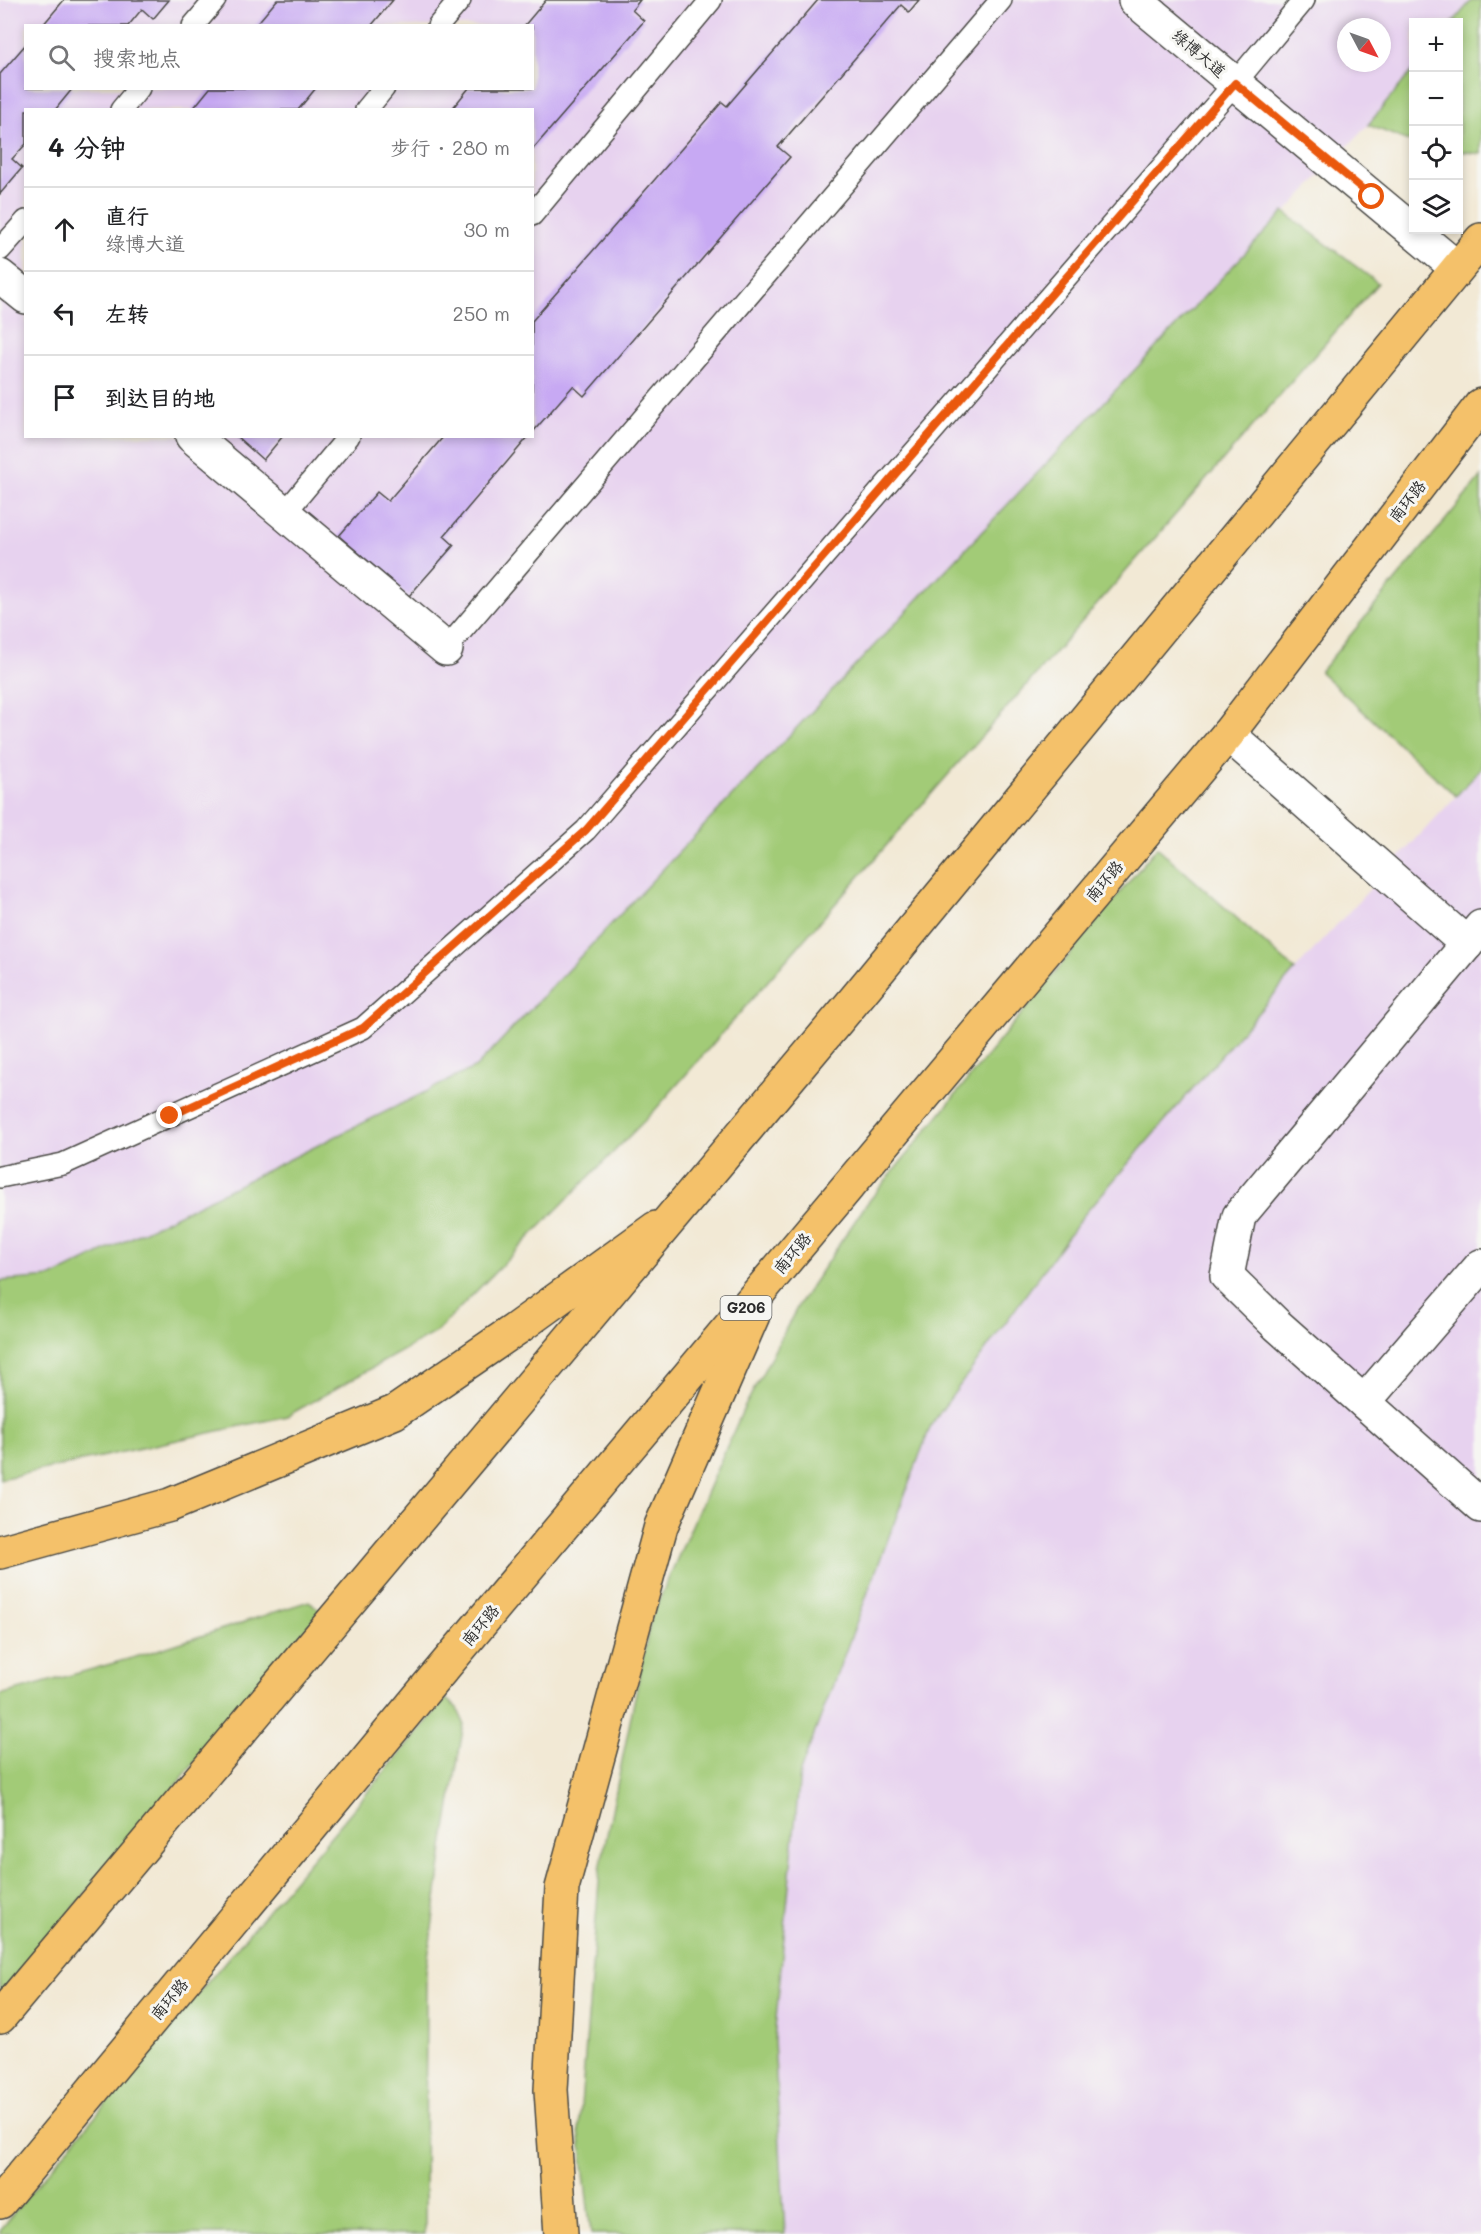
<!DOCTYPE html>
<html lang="zh">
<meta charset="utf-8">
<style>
:root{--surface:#fff;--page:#f6f6f6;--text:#202124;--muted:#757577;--line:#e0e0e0}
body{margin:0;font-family:Mali,"LXGW WenKai TC",sans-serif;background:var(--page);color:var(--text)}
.controls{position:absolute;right:18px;top:18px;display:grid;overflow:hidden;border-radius:0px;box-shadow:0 3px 9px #0003}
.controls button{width:54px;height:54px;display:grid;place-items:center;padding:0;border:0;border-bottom:2px solid var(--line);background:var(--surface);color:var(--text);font:30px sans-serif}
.compass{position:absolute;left:1337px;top:18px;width:54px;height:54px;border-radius:50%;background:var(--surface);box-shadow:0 3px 9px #0003;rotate:131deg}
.stop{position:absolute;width:18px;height:18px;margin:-14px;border:4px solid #ea580c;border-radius:50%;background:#fff}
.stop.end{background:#ea580c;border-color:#fff;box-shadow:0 2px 6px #0008}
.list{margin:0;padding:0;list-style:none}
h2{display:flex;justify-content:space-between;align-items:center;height:78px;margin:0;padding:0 24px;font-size:26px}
h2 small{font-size:20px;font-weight:400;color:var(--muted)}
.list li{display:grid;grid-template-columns:39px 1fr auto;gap:18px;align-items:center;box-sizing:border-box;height:84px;padding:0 24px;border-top:2px solid var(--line)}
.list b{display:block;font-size:22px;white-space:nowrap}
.list p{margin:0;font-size:20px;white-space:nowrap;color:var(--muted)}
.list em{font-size:20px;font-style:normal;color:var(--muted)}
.icon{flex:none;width:33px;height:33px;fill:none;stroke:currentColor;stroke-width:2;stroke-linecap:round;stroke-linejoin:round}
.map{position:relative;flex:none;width:1481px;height:2234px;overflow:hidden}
.search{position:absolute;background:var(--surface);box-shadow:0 3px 9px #0003;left:24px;top:24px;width:510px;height:66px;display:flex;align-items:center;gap:15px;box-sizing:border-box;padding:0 21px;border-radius:0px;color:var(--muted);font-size:22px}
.panel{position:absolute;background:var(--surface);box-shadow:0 3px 9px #0003;left:24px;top:108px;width:510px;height:330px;border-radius:0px}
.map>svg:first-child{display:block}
.built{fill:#e7d2ef;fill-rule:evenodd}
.green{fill:#a2cb77;stroke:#667b51;stroke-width:1.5}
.building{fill:#c7a9f3}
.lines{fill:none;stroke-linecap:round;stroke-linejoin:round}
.service-casing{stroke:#494844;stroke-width:24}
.minor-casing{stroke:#494844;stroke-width:36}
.tertiary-casing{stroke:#494844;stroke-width:36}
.primary-casing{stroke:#494844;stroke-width:36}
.trunk-casing{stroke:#494844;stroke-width:36}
.service{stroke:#fff;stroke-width:21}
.minor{stroke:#fff;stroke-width:33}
.tertiary{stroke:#fff;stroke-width:33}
.primary{stroke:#f4c16a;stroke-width:33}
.trunk{stroke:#f4c16a;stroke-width:33}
.route{stroke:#ea580c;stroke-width:8}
.labels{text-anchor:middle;stroke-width:6;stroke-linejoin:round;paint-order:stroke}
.shield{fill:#f6f6f2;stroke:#686867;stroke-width:1.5}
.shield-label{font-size:15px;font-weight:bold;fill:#2b2b2b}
.street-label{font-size:16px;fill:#2b2b2b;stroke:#f6f6f2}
</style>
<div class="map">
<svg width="1481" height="2234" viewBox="0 0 1481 2234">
<rect width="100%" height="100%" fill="#f6f6f2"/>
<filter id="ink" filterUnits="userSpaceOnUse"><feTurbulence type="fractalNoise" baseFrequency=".0167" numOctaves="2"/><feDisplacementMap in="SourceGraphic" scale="12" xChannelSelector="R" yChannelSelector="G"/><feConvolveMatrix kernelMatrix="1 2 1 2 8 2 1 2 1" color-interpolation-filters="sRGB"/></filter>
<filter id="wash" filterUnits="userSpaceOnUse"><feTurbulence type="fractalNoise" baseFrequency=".008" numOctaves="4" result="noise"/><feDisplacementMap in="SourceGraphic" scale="24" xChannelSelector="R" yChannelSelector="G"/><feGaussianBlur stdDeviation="1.35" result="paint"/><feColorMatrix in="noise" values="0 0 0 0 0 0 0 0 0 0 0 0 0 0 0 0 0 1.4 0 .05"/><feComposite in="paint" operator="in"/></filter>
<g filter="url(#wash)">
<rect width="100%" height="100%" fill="#f2e9d5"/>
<g class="built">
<path d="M0,0H1472L1453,22H1414L1413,70L1368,125L476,1067L52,1277L0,1281ZM26,26H532V88H26ZM1346,27H1382V63H1346ZM26,110H532V436H26Z"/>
<polygon points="1481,769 1481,2234 785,2234 774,2040 800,1772 931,1425 1082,1217 1295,970"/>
</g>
<g class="green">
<polygon points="1472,0 1481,0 1481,154 1459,151 1458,22 1453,22"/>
<polygon points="1413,70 1413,143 1368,125"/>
<polygon points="1284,212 1378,283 655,1110 436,1332 287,1416 0,1479 0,1281 52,1277 476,1067"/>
<polygon points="1481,477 1481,769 1456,796 1320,672"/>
<polygon points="1157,847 1295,970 1082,1217 931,1425 800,1772 774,2040 785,2234 591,2234 579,2130 600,1869 651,1618 743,1410 799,1304 865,1206"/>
<polygon points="309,1601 321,1611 0,1996 0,1695 139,1656"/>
<polygon points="446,1699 457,1708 464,1723 444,1841 426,1972 425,2234 0,2234 0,2229"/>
</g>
<g id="blocks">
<g class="building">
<polygon points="64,0 169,0 153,19 142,9 128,26 42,26"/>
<polygon points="277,0 393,0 371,26 255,26"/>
<polygon points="546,0 640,0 632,10 644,21 532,150 532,110 451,110 469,88 532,88 532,26 524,26"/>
<polygon points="818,0 919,0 909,12 901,5 778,147 790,157 584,396 573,386 532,433 532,321 722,102 727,106"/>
<polygon points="26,44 26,88 73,88 55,110 26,110 26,144 12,159 22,168 0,194 0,74"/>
<polygon points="210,88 316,88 298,110 192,110"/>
<polygon points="236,436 283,436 263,460"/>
<polygon points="444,436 529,436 444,536 454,545 409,596 339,536 377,492 388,501"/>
</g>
</g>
</g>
<g filter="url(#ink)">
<use href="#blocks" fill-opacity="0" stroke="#494844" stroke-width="1.5"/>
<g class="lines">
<g class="service-casing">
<g id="service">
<polyline points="193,26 215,0"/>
<polyline points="438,26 460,0"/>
<polyline points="121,110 139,88"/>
<polyline points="366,110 384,88"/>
<polyline points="532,215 711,0"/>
<polyline points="0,250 26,221"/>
<polyline points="284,514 349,436"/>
<polyline points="446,649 1001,0"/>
<polyline points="0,1177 63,1164 363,1028 586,830 1235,83 1304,0"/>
</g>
</g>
<g class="minor-casing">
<g id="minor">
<polyline points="0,276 26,297"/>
<polyline points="192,436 446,649"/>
<polyline points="1228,734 1467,944"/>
<polyline points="1481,927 1239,1216 1227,1276 1277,1325 1481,1506"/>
<polyline points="1364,1402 1481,1266"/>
</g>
</g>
<g class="tertiary-casing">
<polyline id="tertiary" points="1135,0 1457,268"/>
</g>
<g class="primary-casing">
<polyline id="primary" points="0,1552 170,1505 395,1412 516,1329 656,1228"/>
</g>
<g class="trunk-casing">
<g id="trunk">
<polyline points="0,2017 852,1003 1481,240"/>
<polyline points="0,2202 428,1686 1228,734 1481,405"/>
<polyline points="561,2234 551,2090 562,1888 661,1526 753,1315"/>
</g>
</g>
<use href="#service" class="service"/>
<use href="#minor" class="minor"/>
<use href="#tertiary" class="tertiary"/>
<use href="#primary" class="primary"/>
<use href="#trunk" class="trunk"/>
</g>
</g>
<g class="lines" filter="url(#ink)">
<polyline class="route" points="170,1116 363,1028 586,830 1235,83 1372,197"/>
</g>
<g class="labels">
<rect class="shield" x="720.5" y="1296" width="51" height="24" rx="4.5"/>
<g class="shield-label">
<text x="746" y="1313">G206</text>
</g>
<g class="street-label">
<text transform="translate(1199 53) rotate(40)" y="6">绿博大道</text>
<text transform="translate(1407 501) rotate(-52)" y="6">南环路</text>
<text transform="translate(1104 881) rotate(-50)" y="6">南环路</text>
<text transform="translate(792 1253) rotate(-50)" y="6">南环路</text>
<text transform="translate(480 1625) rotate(-50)" y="6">南环路</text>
<text transform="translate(169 1999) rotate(-50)" y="6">南环路</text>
</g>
</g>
</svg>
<div class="controls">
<button>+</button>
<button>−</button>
<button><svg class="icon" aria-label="locate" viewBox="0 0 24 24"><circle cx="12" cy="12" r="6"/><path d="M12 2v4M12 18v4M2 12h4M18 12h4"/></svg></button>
<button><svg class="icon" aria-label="layers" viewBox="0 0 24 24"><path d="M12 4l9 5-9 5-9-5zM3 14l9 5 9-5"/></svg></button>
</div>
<svg class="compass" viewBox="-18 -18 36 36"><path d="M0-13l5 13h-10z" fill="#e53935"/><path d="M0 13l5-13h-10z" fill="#757577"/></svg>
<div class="stop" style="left:1372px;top:197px"></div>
<div class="stop end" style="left:170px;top:1116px"></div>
<div class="search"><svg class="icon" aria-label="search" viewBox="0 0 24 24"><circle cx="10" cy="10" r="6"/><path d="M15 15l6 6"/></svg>搜索地点</div>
<section class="panel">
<h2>4 分钟<small>步行 · 280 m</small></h2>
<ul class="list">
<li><svg class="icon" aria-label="ahead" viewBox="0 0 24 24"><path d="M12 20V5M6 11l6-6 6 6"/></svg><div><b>直行</b><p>绿博大道</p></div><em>30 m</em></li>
<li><svg class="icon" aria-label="left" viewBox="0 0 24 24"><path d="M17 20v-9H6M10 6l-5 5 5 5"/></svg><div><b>左转</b></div><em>250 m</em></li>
<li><svg class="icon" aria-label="arrive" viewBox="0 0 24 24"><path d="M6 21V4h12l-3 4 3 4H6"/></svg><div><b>到达目的地</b></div></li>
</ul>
</section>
</div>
